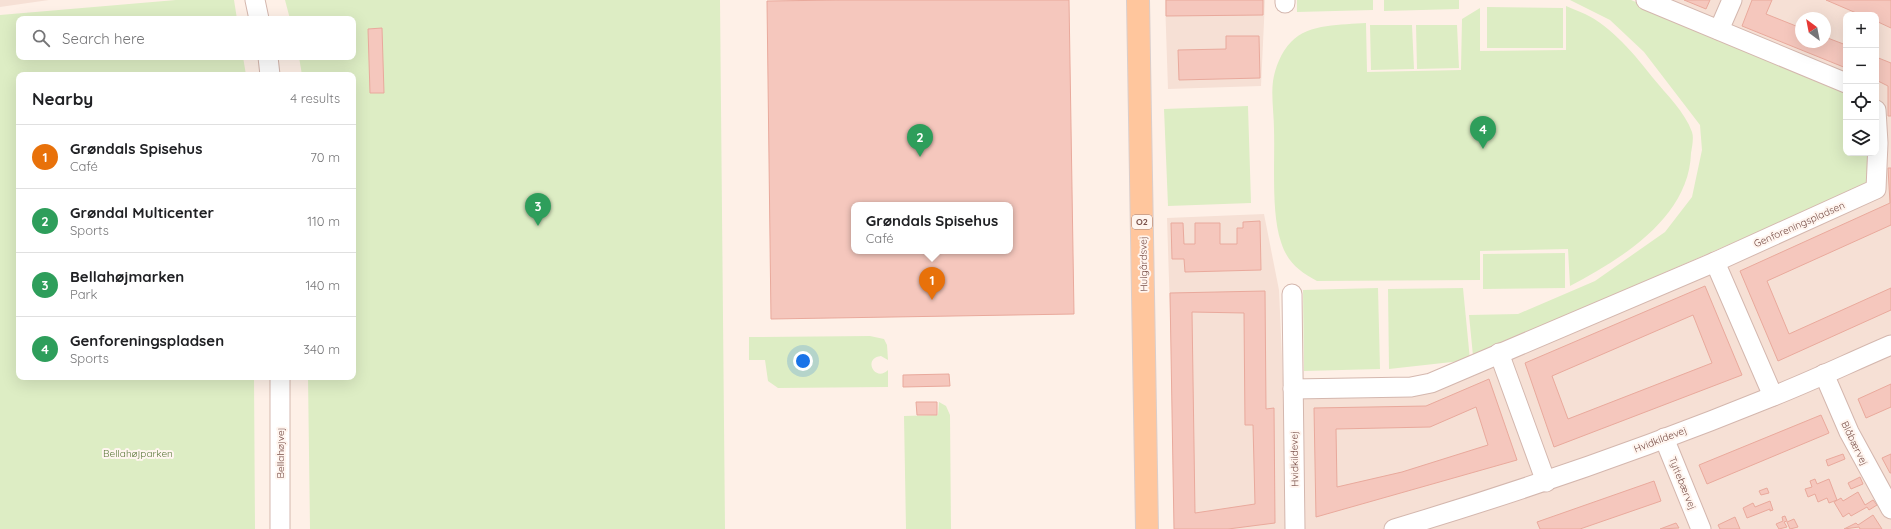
<!DOCTYPE html>
<meta charset="utf-8">
<style>
:root{--surface:#fff;--page:#f2f2f2;--text:#202124;--muted:#757577;--line:#e0e0e0;--accent:#ef4745}
body{margin:0;font-family:Quicksand,sans-serif;background:var(--page);color:var(--text)}
.controls{position:absolute;right:12px;top:12px;display:grid;overflow:hidden;border-radius:8px;box-shadow:0 4px 16px #0002}
.controls button{width:36px;height:36px;display:grid;place-items:center;padding:0;border:0;border-bottom:1px solid var(--line);background:var(--surface);color:var(--text);font:20px sans-serif}
.compass{position:absolute;left:1795px;top:12px;width:36px;height:36px;border-radius:50%;background:var(--surface);box-shadow:0 4px 16px #0002;rotate:328deg}
.you{position:absolute;left:803px;top:361px;width:14px;height:14px;margin:-10px;border:3px solid #fff;border-radius:50%;background:#1a73e8;box-shadow:0 0 0 6px #1a73e833}
.badge{display:grid;place-items:center;width:26px;height:26px;border-radius:50%;background:var(--accent);color:#fff;font-size:13px;font-weight:700}
.pin{position:absolute;translate:-50% -33px;filter:drop-shadow(0 1px 2px #0008)}
.pin::after{content:'';position:absolute;top:21px;width:14px;height:12px;background:inherit;clip-path:polygon(0 0,100% 0,50% 100%)}
.popup{position:absolute;left:851px;top:202px;width:162px;height:52px;box-sizing:border-box;display:grid;place-content:center;border-radius:8px;background:var(--surface);filter:drop-shadow(0 1px 3px #0005);font-size:13px;white-space:nowrap;color:var(--muted)}
.popup b{font-size:15px;color:var(--text)}
.popup::after{content:'';position:absolute;left:50%;top:100%;margin-left:-8px;border:8px solid transparent;border-top-color:var(--surface)}
.list{margin:0;padding:0;list-style:none}
h2{display:flex;justify-content:space-between;align-items:center;height:52px;margin:0;padding:0 16px;font-size:17px}
h2 small{font-size:13px;font-weight:400;color:var(--muted)}
.list li{display:grid;grid-template-columns:26px 1fr auto;gap:12px;align-items:center;box-sizing:border-box;height:64px;padding:0 16px;border-top:1px solid var(--line)}
.list b{display:block;font-size:15px;white-space:nowrap}
.list p{margin:0;font-size:13px;white-space:nowrap;color:var(--muted)}
.list em{font-size:13px;font-style:normal;color:var(--muted)}
.icon{flex:none;width:22px;height:22px;fill:none;stroke:currentColor;stroke-width:2;stroke-linecap:round;stroke-linejoin:round}
.map{position:relative;flex:none;width:1891px;height:529px;overflow:hidden}
.search{position:absolute;background:var(--surface);box-shadow:0 4px 16px #0002;left:16px;top:16px;width:340px;height:44px;display:flex;align-items:center;gap:10px;box-sizing:border-box;padding:0 14px;border-radius:8px;color:var(--muted);font-size:15px}
.panel{position:absolute;background:var(--surface);box-shadow:0 4px 16px #0002;left:16px;top:72px;width:340px;height:308px;border-radius:8px}
.map>svg:first-child{display:block}
.residential{fill:#f6e0d5;fill-rule:evenodd}
.green{fill:#ddedc4}
.building{fill:#f5c7bd;stroke:#e9a99c;fill-rule:evenodd}
.lines{fill:none;stroke-linecap:round;stroke-linejoin:round}
.minor-casing{stroke:#d4b7ae;stroke-width:21}
.major-casing{stroke:#dacecc;stroke-width:24}
.minor{stroke:#fff;stroke-width:19}
.major{stroke:#ffc69d;stroke-width:22}
.labels{text-anchor:middle;stroke-width:4;stroke-linejoin:round;paint-order:stroke}
.shield{fill:#fff5ef;stroke:#a2827b;stroke-width:1}
.shield-label{font-size:9px;font-weight:bold;fill:#7a5049}
.street-label{font-size:10px;fill:#7a5049;stroke:#fff5ef}
.park-label{font-size:10px;fill:#5d7a3d;stroke:#fff5ef}
</style>
<div class="map">
<svg width="1891" height="529" viewBox="0 0 1891 529">
<rect width="100%" height="100%" fill="#fef0e7"/>
<g class="residential">
<polygon points="0,0 49,0 0,7"/>
<polygon points="1165,0 1265,0 1261,86 1168,89"/>
<path d="M1656,0H1891V529H1177L1167,218L1264,214L1279,290L1283,380L1431,377L1871,186L1876,153V15H1846V78ZM1801,18H1825V42H1801Z"/>
</g>
<g class="green">
<polygon points="176,0 234,0 237,19 19,19 19,57 243,57 246,75 19,75 19,377 254,377 255,529 0,529 0,15"/>
<polygon points="285,0 720,0 725,529 310,529 308,377 353,377 353,75 302,75 299,57 353,57 353,19 290,19"/>
<polygon points="1297,0 1373,0 1373,10 1297,12"/>
<polygon points="1384,0 1459,0 1459,9 1384,11"/>
<polygon points="1570,0 1631,0 1846,87 1846,153 1868,153 1868,184 1473,356 1469,315 1518,314 1595,281 1665,232 1692,197 1702,150 1700,125 1644,52 1610,20"/>
<path d="M1566,6C1572,9 1579,11 1585,14C1611,26 1636,56 1653,78C1666,94 1685,112 1692,132C1694,138 1692,147 1691,153C1689,218 1621,259 1570,286L1568,249L1480,251V280L1317,281C1300,272 1287,262 1281,242C1271,213 1275,161 1274,130C1274,114 1271,96 1273,81C1275,68 1281,52 1291,42C1309,23 1342,25 1366,23L1367,72L1461,70L1462,19L1480,8V51L1566,50Z"/>
<polygon points="1487,7 1563,8 1563,48 1487,48"/>
<polygon points="1370,25 1412,25 1414,69 1371,70"/>
<polygon points="1416,25 1457,25 1459,68 1417,69"/>
<polygon points="1248,106 1251,203 1168,206 1164,109"/>
<polygon points="1565,253 1565,288 1483,289 1483,254"/>
<polygon points="1378,288 1380,369 1304,371 1303,290"/>
<polygon points="1463,288 1470,360 1389,369 1388,289"/>
<path d="M870,336L884,339L887,345L888,360L881,356C862,358 875,383 888,370V387L778,388L768,381L765,360H749V337Z"/>
<polygon points="939,402 946,406 950,415 951,529 906,529 904,416 938,415"/>
</g>
<g class="building">
<path d="M840,0H1069L1074,314L771,319L767,1ZM854,205H1010V251H854Z"/>
<polygon points="1166,0 1263,0 1263,15 1166,16"/>
<polygon points="1684,0 1710,0 1706,9"/>
<polygon points="1752,0 1772,0 1766,14 1801,28 1801,42 1825,42 1825,37 1846,45 1846,68 1742,26"/>
<polygon points="1826,0 1891,0 1891,28 1876,21 1876,15 1861,15"/>
<polygon points="382,28 384,93 370,93 368,29"/>
<polygon points="1226,36 1259,36 1260,78 1179,80 1178,50 1226,49"/>
<polygon points="1876,57 1891,63 1891,116 1888,116 1888,86 1876,80"/>
<polygon points="1888,168 1891,168 1891,225 1767,281 1789,334 1891,288 1891,310 1778,361 1740,271 1890,203"/>
<polygon points="1260,221 1261,270 1185,272 1184,259 1172,259 1171,223 1183,223 1184,244 1195,244 1195,223 1220,223 1220,244 1237,244 1237,228 1243,228 1243,222"/>
<path d="M1705,286L1742,375L1554,447L1525,363ZM1693,315L1712,363L1568,419L1552,376Z"/>
<path d="M1265,291L1266,409L1274,408L1275,523L1228,529H1174L1170,293ZM1192,312L1244,313L1245,425H1253L1255,504L1195,513Z"/>
<polygon points="949,374 950,386 903,387 903,375"/>
<path d="M1489,379L1517,460L1316,517L1314,408L1426,406ZM1476,407L1488,445L1402,472L1337,487L1336,429L1430,427Z"/>
<polygon points="1891,384 1891,407 1866,418 1858,399"/>
<polygon points="916,402 937,402 937,415 917,415"/>
<polygon points="1821,415 1829,433 1707,484 1699,465"/>
<polygon points="1843,454 1845,459 1828,466 1826,460"/>
<polygon points="1891,454 1891,473 1890,473 1882,458"/>
<polygon points="1860,477 1863,484 1851,489 1848,483"/>
<polygon points="1815,479 1817,484 1829,479 1837,500 1829,503 1827,498 1818,502 1815,494 1808,497 1805,489 1812,487 1810,481"/>
<polygon points="1654,481 1661,501 1580,529 1540,529 1537,522"/>
<polygon points="1767,488 1769,493 1761,495 1759,491"/>
<polygon points="1858,492 1865,505 1873,500 1877,505 1869,510 1867,507 1851,516 1849,513 1843,517 1834,502 1841,498 1843,501"/>
<polygon points="1770,501 1773,510 1770,511 1770,509 1747,518 1743,508 1753,503 1755,507"/>
<polygon points="1873,515 1882,529 1860,529 1859,527 1844,529 1856,523 1858,525"/>
<polygon points="1785,516 1787,521 1784,522 1787,527 1779,529 1776,524 1783,521 1782,517"/>
<polygon points="1735,517 1740,529 1720,529 1718,525"/>
<polygon points="1794,519 1798,527 1790,529 1787,522"/>
<polygon points="1676,523 1679,528 1660,529"/>
</g>
<g class="lines">
<g class="minor-casing">
<g id="minor">
<polyline points="255,0 259,19"/>
<polyline points="1285,0 1285,3"/>
<polyline points="1646,0 1846,83"/>
<polyline points="1719,30 1732,0"/>
<polyline points="268,57 270,75"/>
<polyline points="1715,262 1773,396"/>
<polyline points="1292,294 1295,529"/>
<polyline points="1499,353 1546,482"/>
<polyline points="1824,374 1849,432 1891,509"/>
<polyline points="280,377 280,529"/>
<polyline points="1293,389 1411,387 1431,383 1715,262 1876,189 1878,143 1876,110"/>
<polyline points="1664,438 1701,529"/>
<path d="M1394,529C1522,491 1648,447 1771,397C1812,381 1851,362 1891,345"/>
</g>
</g>
<g class="major-casing">
<polyline id="major" points="1138,0 1147,529"/>
</g>
<use href="#minor" class="minor"/>
<use href="#major" class="major"/>
</g>
<g class="labels">
<rect class="shield" x="1132" y="215" width="20" height="14" rx="3"/>
<g class="shield-label">
<text x="1142" y="225">O2</text>
</g>
<g class="street-label">
<text transform="translate(1799 224) rotate(-24)" y="4">Genforeningspladsen</text>
<text transform="translate(1143 264) rotate(-91)" y="4">Hulgårdsvej</text>
<text transform="translate(1660 439) rotate(-21)" y="4">Hvidkildevej</text>
<text transform="translate(1855 443) rotate(64)" y="4">Blåbærvej</text>
<text transform="translate(280 453) rotate(-90)" y="4">Bellahøjvej</text>
<text transform="translate(1294 459) rotate(-91)" y="4">Hvidkildevej</text>
<text transform="translate(1683 483) rotate(68)" y="4">Tyttebærvej</text>
</g>
<g class="park-label">
<text x="138" y="457">Bellahøjparken</text>
</g>
</g>
</svg>
<div class="controls">
<button>+</button>
<button>−</button>
<button><svg class="icon" aria-label="locate" viewBox="0 0 24 24"><circle cx="12" cy="12" r="6"/><path d="M12 2v4M12 18v4M2 12h4M18 12h4"/></svg></button>
<button><svg class="icon" aria-label="layers" viewBox="0 0 24 24"><path d="M12 4l9 5-9 5-9-5zM3 14l9 5 9-5"/></svg></button>
</div>
<svg class="compass" viewBox="-18 -18 36 36"><path d="M0-13l5 13h-10z" fill="#e53935"/><path d="M0 13l5-13h-10z" fill="#757577"/></svg>
<div class="you"></div>
<div class="pin badge" style="left:932px;top:300px;background:#e8710a">1</div>
<div class="popup"><b>Grøndals Spisehus</b>Café</div>
<div class="pin badge" style="left:920px;top:157px;background:#2e9e5b">2</div>
<div class="pin badge" style="left:538px;top:226px;background:#2e9e5b">3</div>
<div class="pin badge" style="left:1483px;top:149px;background:#2e9e5b">4</div>
<div class="search"><svg class="icon" aria-label="search" viewBox="0 0 24 24"><circle cx="10" cy="10" r="6"/><path d="M15 15l6 6"/></svg>Search here</div>
<section class="panel">
<h2>Nearby<small>4 results</small></h2>
<ul class="list">
<li><span class="badge" style="background:#e8710a">1</span><div><b>Grøndals Spisehus</b><p>Café</p></div><em>70 m</em></li>
<li><span class="badge" style="background:#2e9e5b">2</span><div><b>Grøndal Multicenter</b><p>Sports</p></div><em>110 m</em></li>
<li><span class="badge" style="background:#2e9e5b">3</span><div><b>Bellahøjmarken</b><p>Park</p></div><em>140 m</em></li>
<li><span class="badge" style="background:#2e9e5b">4</span><div><b>Genforeningspladsen</b><p>Sports</p></div><em>340 m</em></li>
</ul>
</section>
</div>
